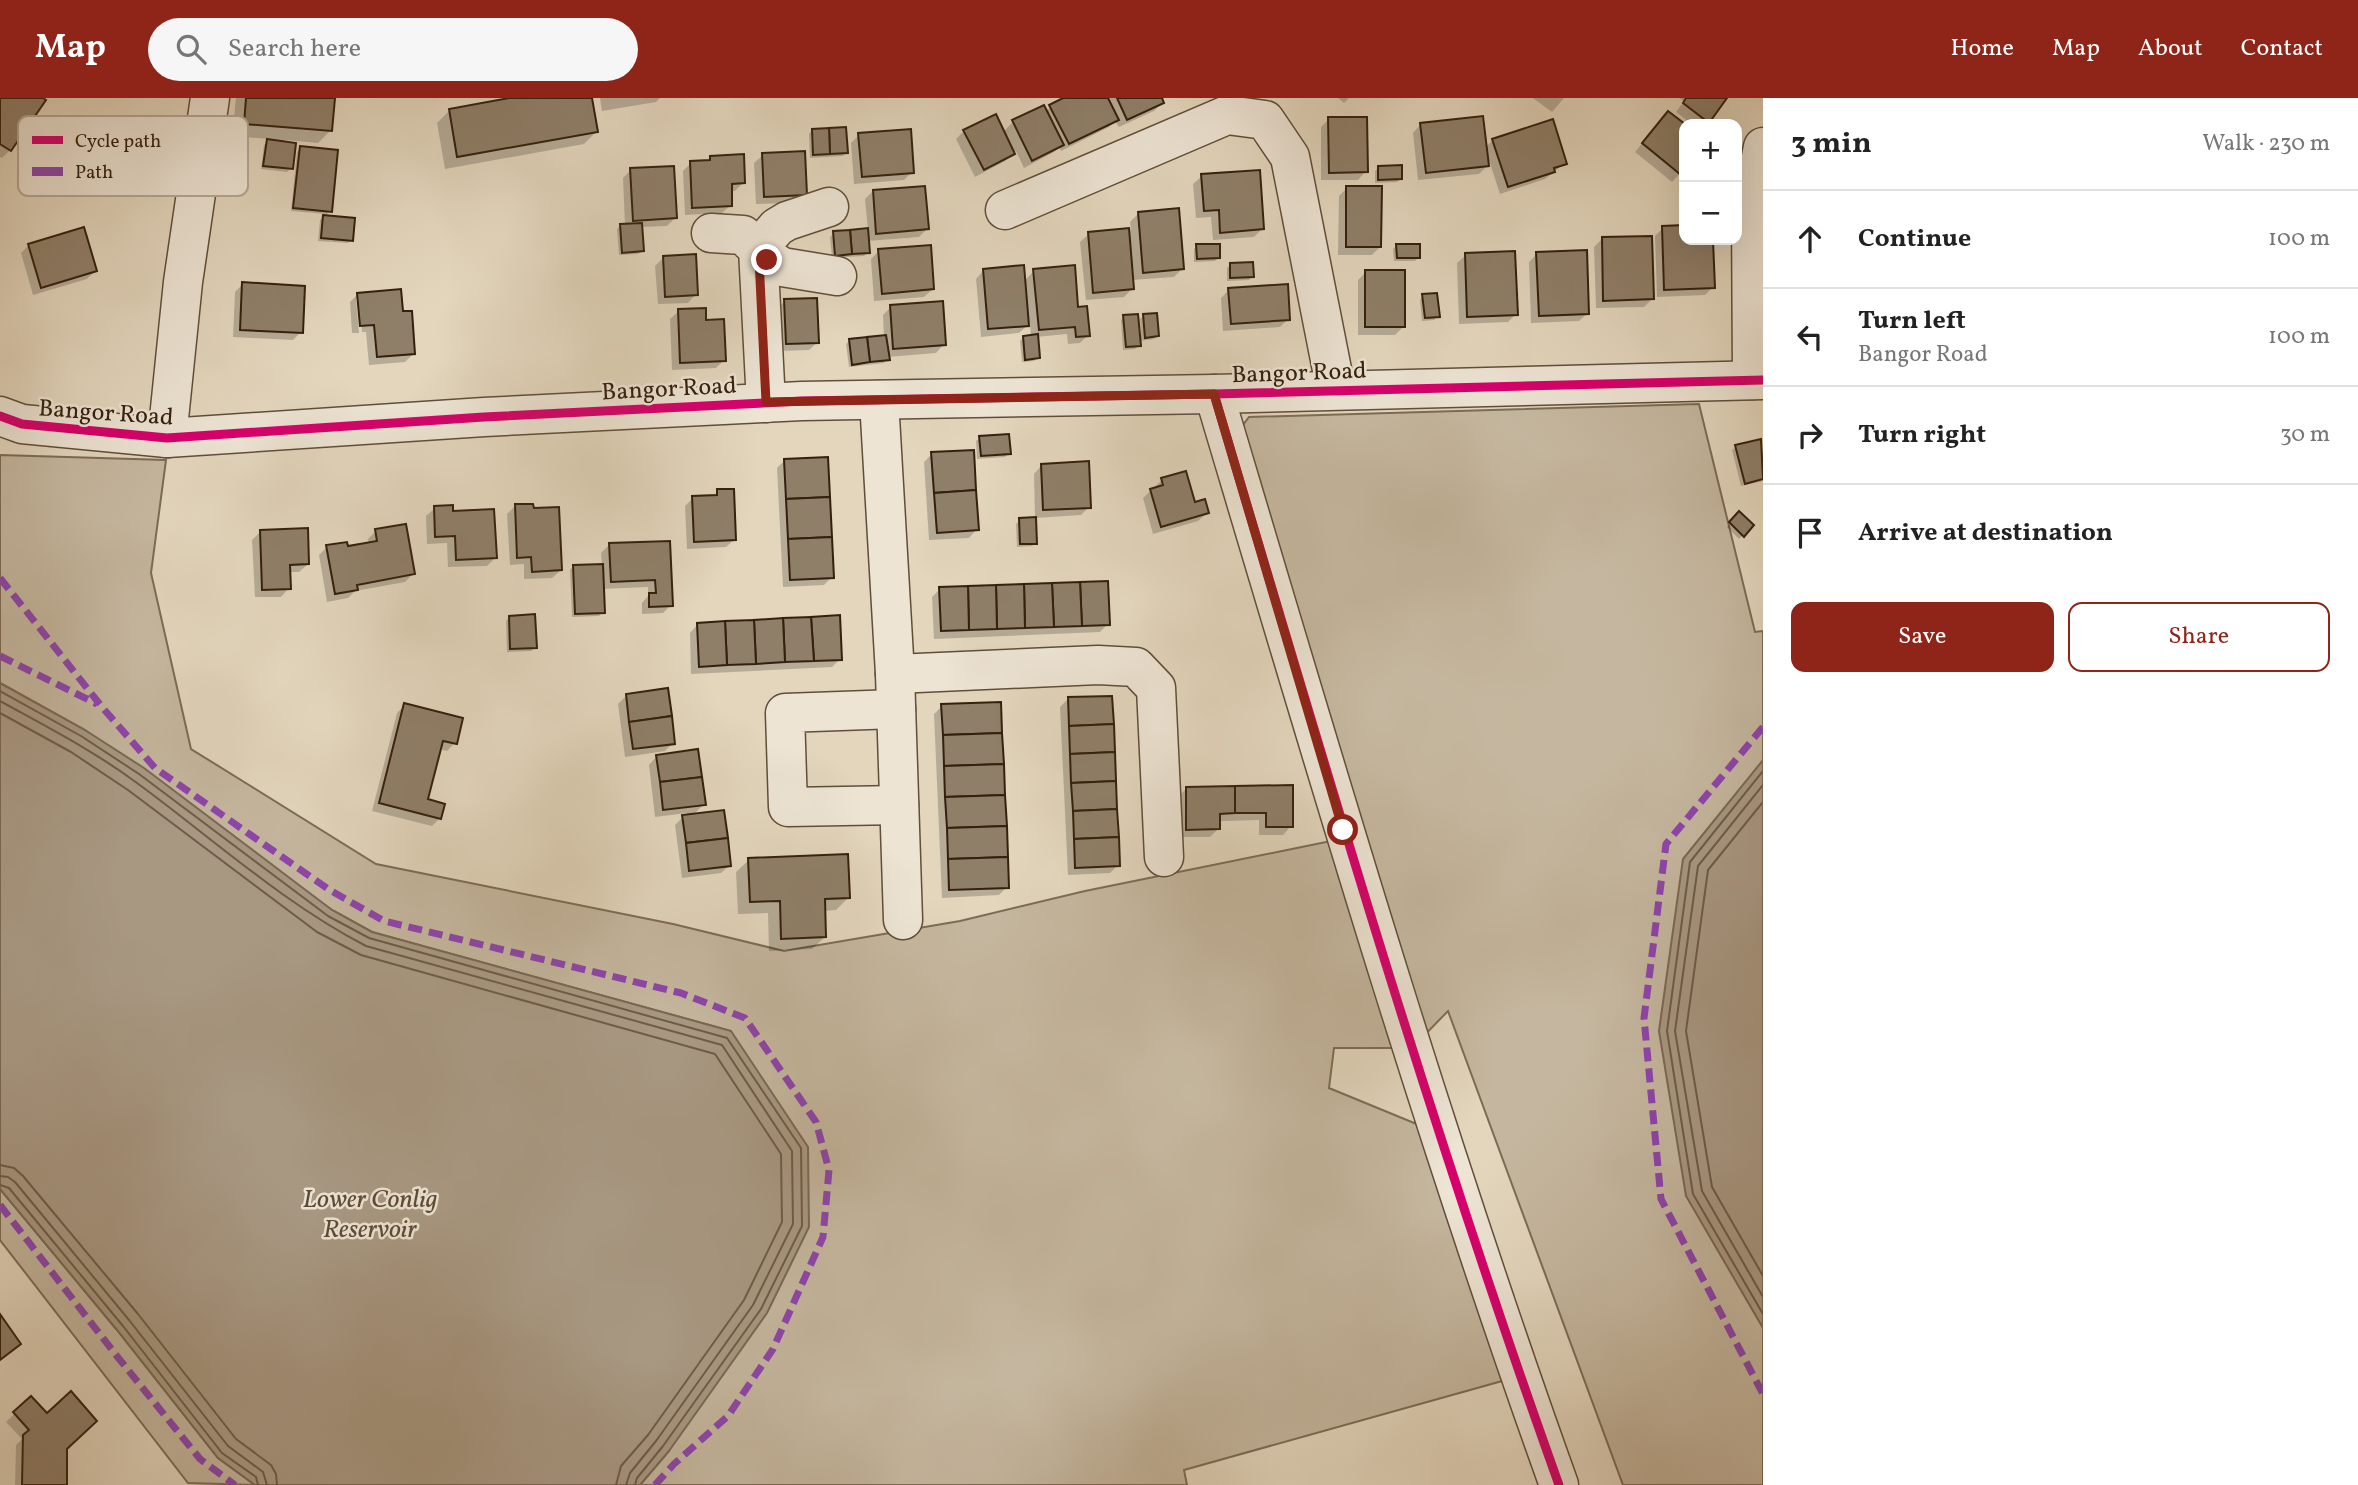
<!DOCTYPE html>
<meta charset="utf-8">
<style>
:root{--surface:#fff;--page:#f6f6f6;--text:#222;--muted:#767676;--line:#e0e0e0;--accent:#8f2418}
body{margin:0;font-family:Vollkorn,serif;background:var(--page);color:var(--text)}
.controls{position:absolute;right:21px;top:21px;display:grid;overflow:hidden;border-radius:14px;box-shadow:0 7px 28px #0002}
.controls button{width:63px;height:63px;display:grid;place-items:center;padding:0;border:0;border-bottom:2px solid var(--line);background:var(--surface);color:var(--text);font:35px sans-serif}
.stop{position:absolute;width:21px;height:21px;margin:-16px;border:5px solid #8f2418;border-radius:50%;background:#fff}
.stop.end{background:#8f2418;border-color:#fff;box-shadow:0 2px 7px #0008}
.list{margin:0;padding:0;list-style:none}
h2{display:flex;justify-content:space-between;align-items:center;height:91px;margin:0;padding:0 28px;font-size:30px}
h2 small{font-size:23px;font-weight:400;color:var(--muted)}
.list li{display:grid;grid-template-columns:46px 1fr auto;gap:21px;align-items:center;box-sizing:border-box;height:98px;padding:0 28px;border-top:2px solid var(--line)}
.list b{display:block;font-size:26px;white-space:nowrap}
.list p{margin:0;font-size:23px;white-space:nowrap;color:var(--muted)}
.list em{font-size:23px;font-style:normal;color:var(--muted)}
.actions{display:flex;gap:14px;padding:21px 28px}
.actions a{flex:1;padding:16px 0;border:2px solid var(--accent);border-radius:14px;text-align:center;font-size:24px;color:var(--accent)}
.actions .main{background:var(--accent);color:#fff}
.icon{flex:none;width:38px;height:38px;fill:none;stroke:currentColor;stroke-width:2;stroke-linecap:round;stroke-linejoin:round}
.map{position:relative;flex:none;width:1763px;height:1387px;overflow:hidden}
header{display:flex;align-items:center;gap:42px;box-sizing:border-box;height:98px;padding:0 35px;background:var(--accent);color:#fff}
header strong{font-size:33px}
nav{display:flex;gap:38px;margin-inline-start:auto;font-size:24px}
.search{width:490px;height:63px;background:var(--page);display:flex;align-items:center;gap:18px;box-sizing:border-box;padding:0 24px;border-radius:38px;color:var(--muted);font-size:26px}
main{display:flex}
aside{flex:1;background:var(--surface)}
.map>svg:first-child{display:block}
.green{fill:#c5b79f;stroke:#7c6c56;stroke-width:2}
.water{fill:#a89882;stroke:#7a6854;stroke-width:2}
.shadow{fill:#0003}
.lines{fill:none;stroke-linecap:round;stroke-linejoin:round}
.shore{stroke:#6e5c48;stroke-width:2}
.building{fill:#8f7f69;stroke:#34200e;stroke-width:2}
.minor-casing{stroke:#604e3a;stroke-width:41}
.minor{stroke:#ede4d4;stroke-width:38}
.quiet{stroke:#8e44ad;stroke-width:7;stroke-dasharray:14 7;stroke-linecap:butt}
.cycleway-casing{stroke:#ede4d4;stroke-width:13}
.cycleway{stroke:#d6006c;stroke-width:9}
.route{stroke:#8f2418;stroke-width:9}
.labels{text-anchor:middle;stroke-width:5;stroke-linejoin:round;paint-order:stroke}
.street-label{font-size:24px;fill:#34200e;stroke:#ede4d4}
.water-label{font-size:26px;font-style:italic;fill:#5d4a37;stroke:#ede4d4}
.key{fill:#ede4d4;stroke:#b6a999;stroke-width:2}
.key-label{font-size:19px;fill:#34200e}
</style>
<header>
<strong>Map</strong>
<div class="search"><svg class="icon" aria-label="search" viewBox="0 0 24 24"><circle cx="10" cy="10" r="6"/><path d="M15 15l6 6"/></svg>Search here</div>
<nav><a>Home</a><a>Map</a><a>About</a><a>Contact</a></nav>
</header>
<main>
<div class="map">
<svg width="1763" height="1387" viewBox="0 0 1763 1387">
<rect width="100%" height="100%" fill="#e3d6bd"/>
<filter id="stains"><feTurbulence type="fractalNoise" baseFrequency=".00286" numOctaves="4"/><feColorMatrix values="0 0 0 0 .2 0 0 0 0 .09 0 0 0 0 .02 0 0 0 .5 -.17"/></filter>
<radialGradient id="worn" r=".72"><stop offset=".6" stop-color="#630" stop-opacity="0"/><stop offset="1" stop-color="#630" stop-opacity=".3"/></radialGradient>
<g class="green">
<polygon points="1699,306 1755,534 1763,533 1763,1387 1623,1387 1448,913 1412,950 1334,950 1329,990 1441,1036 1520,1278 1184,1372 1187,1387 640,1387 669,1353 731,933 372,834 332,812 85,632 0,585 0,357 166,362 151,475 191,651 376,766 673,826 784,853 960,823 1085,793 1336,742 1237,335 1249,319"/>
<polygon points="0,1091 117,1232 218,1360 255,1387 188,1385 0,1142"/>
</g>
<g class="water">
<polygon points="0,585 85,632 144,670 332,812 372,834 731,933 808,1049 809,1129 767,1215 669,1353 640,1387 255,1387 218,1360 117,1232 0,1091"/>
<polygon points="1763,662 1763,1230 1686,1098 1659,933 1683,761"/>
</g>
<g class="shadow">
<polygon points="0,0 40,0 10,52 2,60 0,59"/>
<polygon points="236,0 333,0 331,32 318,45 285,42 291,70 287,74 261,71 264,47 270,41 232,38"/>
<polygon points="590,0 596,34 584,46 445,71 437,25 450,12"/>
<polygon points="600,0 660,0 656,4 602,13"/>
<polygon points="1067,0 1160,0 1162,5 1154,13 1119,29 1115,23 1109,29 1061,53 1059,49 1054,54 1024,70 1016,53 1005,63 975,79 956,41 964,33 1003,34 1013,24 1045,13"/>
<polygon points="1338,0 1349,0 1344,5"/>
<polygon points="1533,0 1564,0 1552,14"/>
<polygon points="1679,0 1725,0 1704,26 1692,26 1676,14 1684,3"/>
<polygon points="1329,21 1366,73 1358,82 1321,82 1321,29"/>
<polygon points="1660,23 1684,28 1684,71 1672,84 1635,54"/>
<polygon points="1421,26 1485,50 1493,42 1565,65 1545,81 1500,96 1488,59 1487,68 1479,76 1418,82 1413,35"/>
<polygon points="812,32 846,54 843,58 810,60 809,36"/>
<polygon points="859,37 912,74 904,82 854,86 851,45"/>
<polygon points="300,50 330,113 324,119 351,142 348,145 318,143 320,122 326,116 291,113 297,54"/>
<polygon points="763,57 805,97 797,105 756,106 754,65"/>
<polygon points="710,59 743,85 735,93 730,93 731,107 722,115 685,117 683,73 691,65 706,64"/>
<polygon points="1379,69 1401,81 1397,84 1375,85 1375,73"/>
<polygon points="631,72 675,120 667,128 641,129 642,153 638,156 619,157 617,131 620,128 625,127 623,80"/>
<polygon points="1202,78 1262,131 1254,139 1213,142 1211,119 1196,120 1193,86"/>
<polygon points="1347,90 1380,149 1372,157 1338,157 1339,98"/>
<polygon points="873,93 927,131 919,139 867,143 868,154 864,158 832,160 830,139 834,135 868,132 865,101"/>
<polygon points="1138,116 1182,171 1174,179 1132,182 1133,190 1124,199 1086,202 1080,144 1089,136 1131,132 1130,124"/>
<polygon points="1684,129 1684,142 1712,142 1713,189 1705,197 1657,199 1655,138 1663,130"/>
<polygon points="1602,141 1652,201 1644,209 1596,210 1594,149"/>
<polygon points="29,147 95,173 87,181 33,197 21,155"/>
<polygon points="1397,147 1418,160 1415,163 1394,163 1393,151"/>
<polygon points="1197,148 1219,159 1215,163 1194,164 1194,151"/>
<polygon points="879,153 933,191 924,199 874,203 871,161"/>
<polygon points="1537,156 1588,215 1579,223 1531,225 1529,164"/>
<polygon points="1466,157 1516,216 1508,224 1459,226 1457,165"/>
<polygon points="664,159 696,196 688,205 658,206 655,168"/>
<polygon points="1230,167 1252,178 1249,182 1227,183 1227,170"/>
<polygon points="984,172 1024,183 1034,173 1077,211 1088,237 1080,245 1068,246 1067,236 1036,239 1038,259 1034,263 1022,264 1020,243 1024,239 1031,239 1030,225 1019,235 981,239 976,181"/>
<polygon points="1366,174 1404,228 1395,237 1358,237 1358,182"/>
<polygon points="243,186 301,234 293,242 233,239 235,194"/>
<polygon points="1229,192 1288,221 1280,229 1223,233 1221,200"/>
<polygon points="358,196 401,215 414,255 405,264 369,267 366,234 362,234 360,201 356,201 359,235 352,235 350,204"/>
<polygon points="1423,198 1438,218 1434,222 1422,223 1420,202"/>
<polygon points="785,203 818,244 809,252 778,253 777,211"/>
<polygon points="891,209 944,246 936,255 887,259 884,265 849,269 846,246 849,243 884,239 883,217"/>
<polygon points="679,213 704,223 724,262 716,270 672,272 670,221"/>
<polygon points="1144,218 1158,238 1154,241 1139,243 1139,247 1135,251 1123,252 1121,222 1124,219 1138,236 1141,236 1140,221"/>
<polygon points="980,340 1009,355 1005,359 977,361 976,343"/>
<polygon points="1760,343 1763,356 1763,383 1741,388 1732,352 1736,349"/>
<polygon points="932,356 977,431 969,440 929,442 924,364"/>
<polygon points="785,362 832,479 824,487 783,489 777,370"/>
<polygon points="1042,367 1089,409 1081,417 1035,420 1034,376"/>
<polygon points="1162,382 1194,406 1207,415 1198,423 1153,436 1143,400"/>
<polygon points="718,393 735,441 726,449 687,451 685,408 693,400 712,399"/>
<polygon points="515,408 561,472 552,480 524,481 524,466 510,467 507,416"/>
<polygon points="435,410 451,414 495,460 487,468 448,469 447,445 427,446 426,418"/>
<polygon points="1739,415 1752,427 1739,441 1727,429"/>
<polygon points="1020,422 1036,445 1032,448 1017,449 1016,426"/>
<polygon points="376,433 413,476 405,484 355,493 348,500 327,504 319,457 327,449 347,450 369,446 368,441"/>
<polygon points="260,434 308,466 299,474 289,474 289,490 281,499 255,499 252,442"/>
<polygon points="669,444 671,507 663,515 642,516 642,505 648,498 648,489 602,491 603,514 599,518 572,519 570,472 574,468 602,467 601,455 609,447"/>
<polygon points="940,491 1108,526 1100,534 934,541 932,499"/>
<polygon points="509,519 535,550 531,553 507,554 506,523"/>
<polygon points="698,526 840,561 832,569 691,576 690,535"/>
<polygon points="626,598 673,645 665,653 625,659 618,606"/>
<polygon points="1068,601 1118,767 1110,775 1068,777 1060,609"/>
<polygon points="405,607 455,645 447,653 439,651 426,703 440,720 432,728 372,713 397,615"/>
<polygon points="942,608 1007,789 999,797 942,800 934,616"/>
<polygon points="657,658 704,706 692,718 730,767 721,775 682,780 675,727 687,715 655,719 649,667"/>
<polygon points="1291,689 1291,728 1283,737 1259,737 1259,722 1225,723 1218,723 1219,730 1210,739 1179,739 1178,699 1186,691"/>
<polygon points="749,762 848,800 836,812 823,813 825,839 812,851 769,853 768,815 738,816 736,774"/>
<polygon points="31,1300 65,1351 65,1387 15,1387 16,1347 22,1341 6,1324"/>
</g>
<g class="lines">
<g class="shore">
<polyline points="0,593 81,638 139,676 328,818 369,840 727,940 801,1050 802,1128 761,1211 663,1348 637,1380 635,1387"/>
<path d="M0,603C47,629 94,653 137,685C212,740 283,805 366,848L722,947L792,1053L793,1126L753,1207L656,1343L630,1375L626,1387"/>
<polyline points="0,615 71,654 128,692 317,834 361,857 715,956 781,1056 782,1124 744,1202 648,1337 621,1368 616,1387"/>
<polyline points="1763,673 1690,764 1667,933 1693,1096 1763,1216"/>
<polyline points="1763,687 1698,768 1675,933 1702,1093 1763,1199"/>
<polyline points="1763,704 1708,772 1686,933 1712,1089 1763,1178"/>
<polyline points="0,1067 14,1070 23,1078 138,1216 236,1341 271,1367 276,1376 277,1387"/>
<polyline points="0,1078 8,1079 15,1084 129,1222 228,1348 263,1374 267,1387"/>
<polyline points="0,1087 9,1090 123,1228 222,1355 256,1379 258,1387"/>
</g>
</g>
<g class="building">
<polygon points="0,0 43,0 46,2 11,53 0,46"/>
<polygon points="246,0 335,0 332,33 244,26"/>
<polygon points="509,0 592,0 598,34 457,59 449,11"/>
<polygon points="1063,0 1108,0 1119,22 1069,46 1049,7"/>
<polygon points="1117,0 1162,0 1164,5 1127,22"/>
<polygon points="1686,0 1727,0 1709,25 1683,5"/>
<polygon points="1044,7 1064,47 1032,63 1012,22"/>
<polygon points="1668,13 1685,26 1684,74 1681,77 1642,45"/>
<polygon points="996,16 1015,56 984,72 963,32"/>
<polygon points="1483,18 1489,68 1426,75 1420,25"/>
<polygon points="1328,19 1367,19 1368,74 1329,75"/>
<polygon points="1553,21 1567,66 1554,70 1555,74 1508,89 1492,41"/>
<polygon points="846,29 848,55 830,56 829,30"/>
<polygon points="829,30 830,56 813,57 812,31"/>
<polygon points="911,31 914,75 862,79 858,35"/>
<polygon points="267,41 296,45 293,71 263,68"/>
<polygon points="300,48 338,52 332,114 293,110"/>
<polygon points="805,53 807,97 764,99 762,55"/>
<polygon points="744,56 745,85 732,86 732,108 692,110 690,63 710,62 710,58"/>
<polygon points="1402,67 1402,81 1378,82 1378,68"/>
<polygon points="674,68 677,120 633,123 630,70"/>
<polygon points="1260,72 1264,131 1220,135 1219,112 1204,113 1201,76"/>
<polygon points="925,88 929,131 876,136 873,92"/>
<polygon points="1346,88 1382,88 1381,149 1346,149"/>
<polygon points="1179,110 1184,171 1143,175 1138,114"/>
<polygon points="323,117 355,120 353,143 321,140"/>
<polygon points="642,125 644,153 622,155 620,126"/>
<polygon points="1684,127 1684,142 1713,142 1715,190 1664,192 1662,128"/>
<polygon points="84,129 97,173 41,190 28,146"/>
<polygon points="868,130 870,155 852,156 850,132"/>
<polygon points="1129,130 1134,191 1093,195 1088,134"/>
<polygon points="850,132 852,156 835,158 833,133"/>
<polygon points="1652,138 1654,201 1603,203 1602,139"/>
<polygon points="1196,146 1220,146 1220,160 1197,161"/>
<polygon points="1396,146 1420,146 1420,160 1397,160"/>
<polygon points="931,147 934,191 882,196 878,151"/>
<polygon points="1587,152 1589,216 1539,218 1536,154"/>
<polygon points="1515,153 1518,217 1467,219 1465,155"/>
<polygon points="696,156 698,197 665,199 663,158"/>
<polygon points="1253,164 1254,179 1230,180 1230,165"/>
<polygon points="1024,167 1029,228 988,231 983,171"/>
<polygon points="1075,167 1078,209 1087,208 1090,238 1076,239 1075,229 1039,232 1033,171"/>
<rect x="1365" y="172" width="40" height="57"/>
<polygon points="242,184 305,188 303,235 240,232"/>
<polygon points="1288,186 1290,222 1231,226 1228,190"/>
<polygon points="401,191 403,213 412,213 415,256 377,259 374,227 360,228 357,195"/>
<polygon points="1437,195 1440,219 1425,220 1422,196"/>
<polygon points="817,200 819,245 786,246 784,201"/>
<polygon points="943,203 946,247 893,251 890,207"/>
<polygon points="706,210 706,222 724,221 726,263 680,265 678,211"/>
<polygon points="1157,215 1159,238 1145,240 1143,216"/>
<polygon points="1138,216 1141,248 1126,249 1123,217"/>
<polygon points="1038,236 1040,260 1025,262 1023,238"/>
<polygon points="886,237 890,262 870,264 867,239"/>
<polygon points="867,239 870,264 852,267 849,241"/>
<polygon points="1009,336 1011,356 981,358 979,338"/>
<polygon points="1761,341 1763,381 1745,386 1735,347"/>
<polygon points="974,352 976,392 934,395 931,354"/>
<polygon points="828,359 830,399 786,401 784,361"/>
<polygon points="1089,363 1091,410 1043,412 1041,366"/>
<polygon points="1186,373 1195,404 1205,401 1209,415 1161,429 1150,391 1163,387 1161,380"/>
<polygon points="717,391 734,391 736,442 694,444 692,398 717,397"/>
<polygon points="976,392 979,432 937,435 934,395"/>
<polygon points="830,399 832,439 788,441 786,401"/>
<polygon points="515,406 533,406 534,410 559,409 562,472 532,474 531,459 517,460"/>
<polygon points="453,407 453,413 494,411 497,460 456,462 455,438 435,439 434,408"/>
<polygon points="1739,413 1754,427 1744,439 1729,424"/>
<polygon points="1036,419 1037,446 1020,446 1019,420"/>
<polygon points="406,426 415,476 357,487 358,492 335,496 326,447 347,444 348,448 377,443 375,431"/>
<polygon points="308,430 309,466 290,467 291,491 262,492 260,432"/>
<polygon points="832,439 834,480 790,482 788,441"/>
<polygon points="670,443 673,508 649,509 649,495 656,495 655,482 611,484 609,445"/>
<polygon points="603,466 605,515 575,516 573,467"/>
<polygon points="1108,483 1110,527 1082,528 1080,484"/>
<polygon points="1080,484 1082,528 1054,529 1052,485"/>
<polygon points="1052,485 1054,529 1025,530 1024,486"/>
<polygon points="1024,486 1025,530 997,531 996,487"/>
<polygon points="996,487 997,531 969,532 968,488"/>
<polygon points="968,488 969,532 941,533 939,489"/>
<polygon points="535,516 537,550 510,551 509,518"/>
<polygon points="840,517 842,562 814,563 811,519"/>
<polygon points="811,519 814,563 785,564 783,520"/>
<polygon points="783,520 785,564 756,566 754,522"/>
<polygon points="754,522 756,566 727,567 725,523"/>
<polygon points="725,523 727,567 699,569 697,525"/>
<polygon points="668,590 672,618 629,624 626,596"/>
<polygon points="1112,598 1114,626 1069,628 1068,599"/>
<polygon points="1001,604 1002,635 943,637 941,606"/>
<polygon points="404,605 463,620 457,646 443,643 428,701 445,706 441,721 379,705"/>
<polygon points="672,618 675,646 633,651 629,624"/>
<polygon points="1114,626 1115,654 1070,656 1069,628"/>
<polygon points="1002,635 1004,666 944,668 943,637"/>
<polygon points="698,651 702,679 660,684 656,657"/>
<polygon points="1115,654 1116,683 1071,685 1070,656"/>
<polygon points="1004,666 1005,697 945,699 944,668"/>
<polygon points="702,679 706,707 663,712 660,684"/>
<polygon points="1116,683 1117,711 1073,713 1071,685"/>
<polygon points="1293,687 1293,729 1266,729 1266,715 1235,715 1235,688"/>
<polygon points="1235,688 1235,715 1220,716 1220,731 1186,732 1186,689"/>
<polygon points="1005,697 1007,728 947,730 945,699"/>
<polygon points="1117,711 1119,739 1074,741 1073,713"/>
<polygon points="724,712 728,740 686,745 682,717"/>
<polygon points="1007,728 1008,759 948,761 947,730"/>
<polygon points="1119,739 1120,768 1075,770 1074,741"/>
<polygon points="728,740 731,768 689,773 686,745"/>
<polygon points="848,756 850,800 825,801 826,839 781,841 780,803 750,804 748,760"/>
<polygon points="1008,759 1009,790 949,792 948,761"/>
<polygon points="0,1216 21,1246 0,1262"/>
<polygon points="71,1293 97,1323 67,1351 67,1387 22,1387 23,1337 29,1332 13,1314 31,1298 47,1315"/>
</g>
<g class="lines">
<g class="minor-casing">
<g id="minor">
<polyline points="1005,112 1227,17 1265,22 1290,59 1336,292"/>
<polyline points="711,135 743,137 758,151 766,305"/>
<polyline points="758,151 777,129 787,123 829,109"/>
<polyline points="759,161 776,165 782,169 837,178"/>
<polyline points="1752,282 1751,110 1763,49"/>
<path d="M1214,296C1323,662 1430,1028 1559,1387"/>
<polyline points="879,302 895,576 903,822"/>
<polyline points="0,318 22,326 167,340 484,319 802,303 1214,296 1763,282"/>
<polyline points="167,340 183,184 210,0"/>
<polyline points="895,576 1098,567 1136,569 1156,590 1164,759"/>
<polyline points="896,611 785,615 788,709 899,707"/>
</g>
</g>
<use href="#minor" class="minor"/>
<g class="quiet">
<polyline points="0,480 102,609 155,670 328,791 384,823 681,895 745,920 816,1024 829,1072 823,1139 773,1251 728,1318 674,1366 655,1387"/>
<polyline points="0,558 97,606"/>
<polyline points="1763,629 1666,746 1644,920 1661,1101 1763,1296"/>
<polyline points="0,1107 116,1257 200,1361 235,1387"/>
</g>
<g class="cycleway-casing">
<g id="cycleway">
<path d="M1214,296C1323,662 1430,1028 1559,1387"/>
<polyline points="0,318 22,326 167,340 484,319 802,303 1214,296 1763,282"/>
</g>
</g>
<use href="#cycleway" class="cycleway"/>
</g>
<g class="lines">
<polyline class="route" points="767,162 759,161 766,304 1214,296 1343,732"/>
</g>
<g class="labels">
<g class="street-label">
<text transform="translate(1299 274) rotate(-2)" y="8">Bangor Road</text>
<text transform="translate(669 290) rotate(-3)" y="8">Bangor Road</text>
<text transform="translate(106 314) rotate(4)" y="8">Bangor Road</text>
</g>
<g class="water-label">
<text x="370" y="1109">Lower Conlig<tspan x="370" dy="30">Reservoir</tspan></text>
</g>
</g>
<rect x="18" y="18" width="230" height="80" rx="10" class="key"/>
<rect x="32" y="38" width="31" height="8" fill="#d6006c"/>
<rect x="32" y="69" width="31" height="9" fill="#8e44ad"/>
<g class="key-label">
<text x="75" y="49">Cycle path</text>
<text x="75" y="80">Path</text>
</g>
<rect width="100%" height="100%" filter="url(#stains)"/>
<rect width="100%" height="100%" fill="url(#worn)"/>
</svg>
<div class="controls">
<button>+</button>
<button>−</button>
</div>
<div class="stop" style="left:1343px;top:732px"></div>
<div class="stop end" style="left:767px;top:162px"></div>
</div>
<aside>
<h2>3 min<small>Walk · 230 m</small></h2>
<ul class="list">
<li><svg class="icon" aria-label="ahead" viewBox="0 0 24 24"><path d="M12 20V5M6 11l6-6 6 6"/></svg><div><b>Continue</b></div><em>100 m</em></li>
<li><svg class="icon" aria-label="left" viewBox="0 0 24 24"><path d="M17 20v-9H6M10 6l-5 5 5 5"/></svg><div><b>Turn left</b><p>Bangor Road</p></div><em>100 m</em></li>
<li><svg class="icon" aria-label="right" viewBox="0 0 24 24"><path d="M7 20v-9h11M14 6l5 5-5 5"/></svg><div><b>Turn right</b></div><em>30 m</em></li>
<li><svg class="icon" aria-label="arrive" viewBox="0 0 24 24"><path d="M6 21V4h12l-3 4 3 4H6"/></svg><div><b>Arrive at destination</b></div></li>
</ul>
<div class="actions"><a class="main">Save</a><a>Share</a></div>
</aside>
</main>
